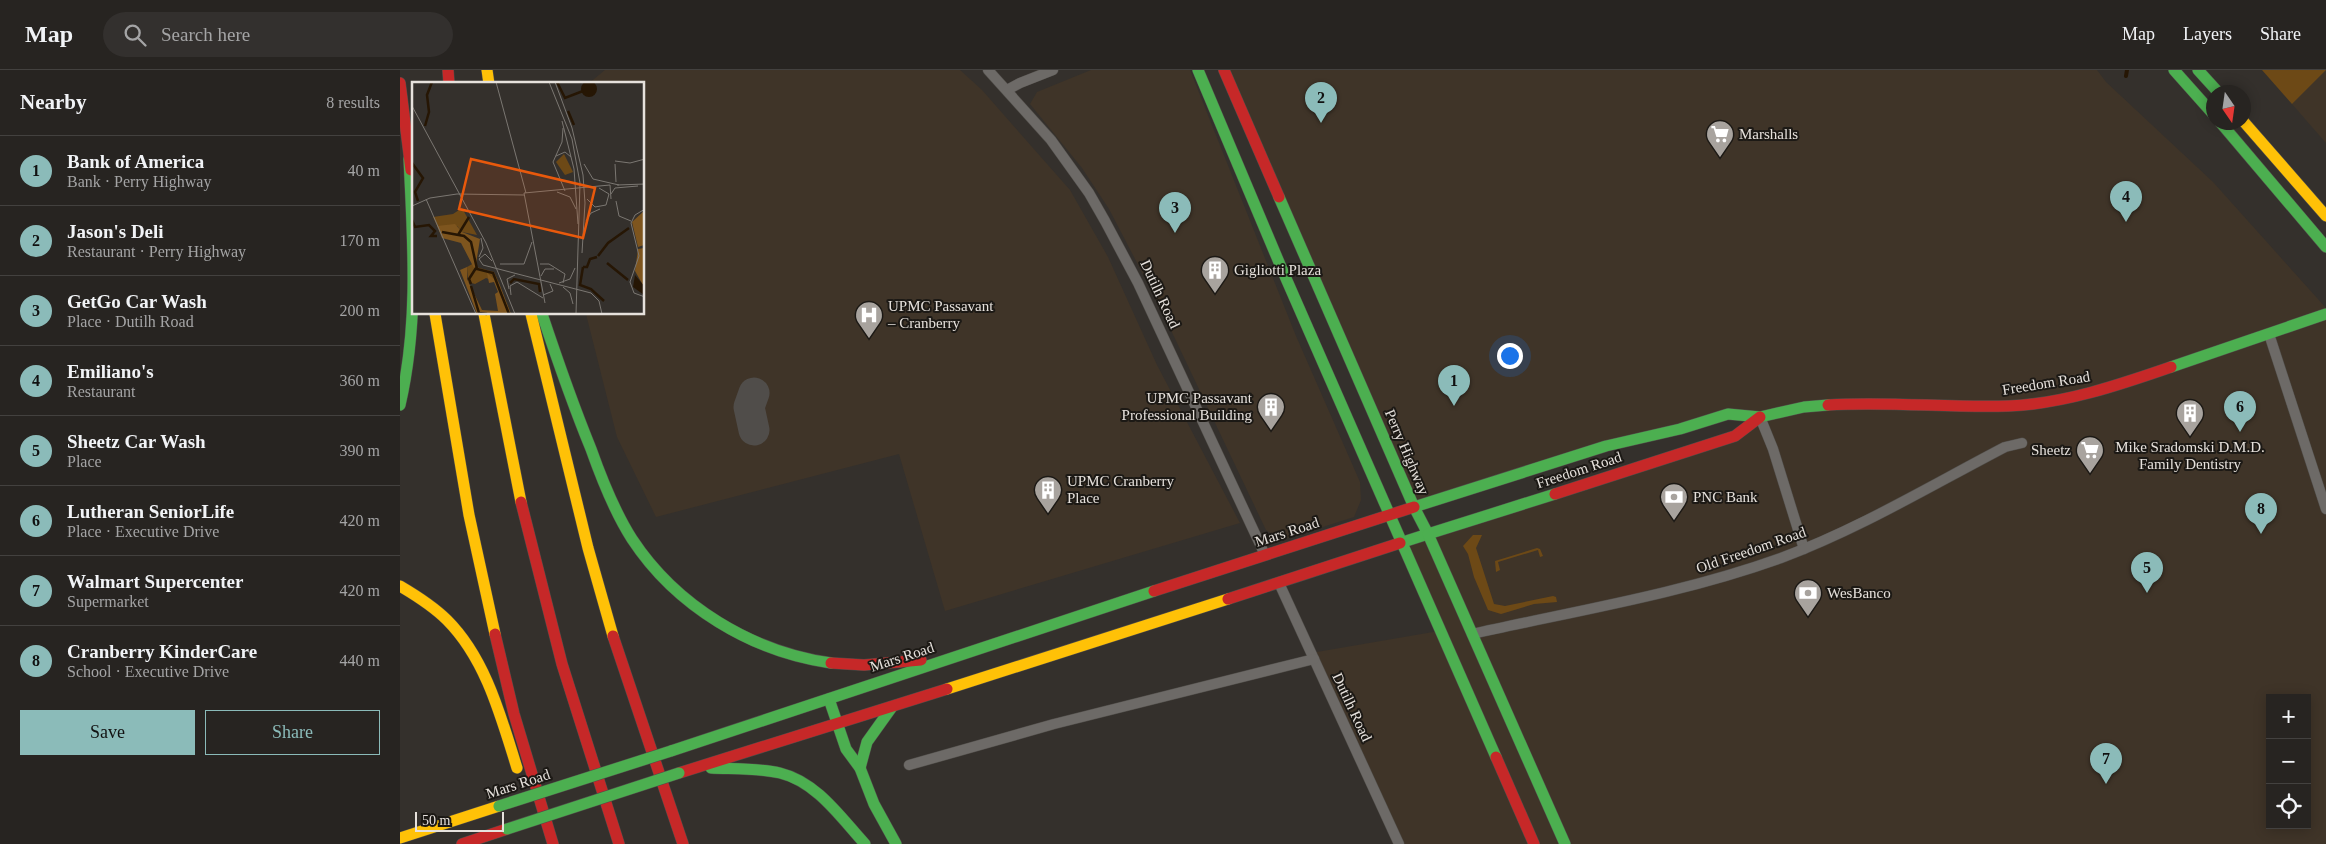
<!DOCTYPE html>
<meta charset="utf-8">
<style>
:root{--surface:#272421;--page:#33302e;--text:#f1f3f6;--muted:#a4a4a5;--line:#43413f;--accent:#8bbbb9}
body{margin:0;font-family:Georgia,serif;background:var(--page);color:var(--text)}
.controls{position:absolute;right:15px;bottom:15px;display:grid;overflow:hidden;border-radius:0px;box-shadow:0 2px 12px #0003}
.controls button{width:45px;height:45px;display:grid;place-items:center;padding:0;border:0;border-bottom:1px solid var(--line);background:var(--surface);color:var(--text);font:25px sans-serif}
.compass{position:absolute;left:1806px;top:15px;width:45px;height:45px;border-radius:50%;background:var(--surface);box-shadow:0 2px 12px #0003;rotate:167deg}
.scale{position:absolute;left:15px;bottom:12px;width:89px;box-sizing:border-box;padding-left:5px;border:2px solid #e6e1dc;border-top:0;font-size:14px;line-height:18px;white-space:nowrap;color:#e6e1dc;-webkit-text-stroke:4px #1c1915;paint-order:stroke}
.you{position:absolute;left:1109px;top:285px;width:18px;height:18px;margin:-12px;border:4px solid #fff;border-radius:50%;background:#1a73e8;box-shadow:0 0 0 8px #1a73e833}
.badge{display:grid;place-items:center;width:32px;height:32px;border-radius:50%;background:var(--accent);color:#111;font-size:16px;font-weight:700}
.pin{position:absolute;translate:-50% -41px;filter:drop-shadow(0 1px 2px #0008)}
.pin::after{content:'';position:absolute;top:26px;width:18px;height:15px;background:inherit;clip-path:polygon(0 0,100% 0,50% 100%)}
.list{margin:0;padding:0;list-style:none}
h2{display:flex;justify-content:space-between;align-items:center;height:65px;margin:0;padding:0 20px;font-size:21px}
h2 small{font-size:16px;font-weight:400;color:var(--muted)}
.list li{display:grid;grid-template-columns:32px 1fr auto;gap:15px;align-items:center;box-sizing:border-box;height:70px;padding:0 20px;border-top:1px solid var(--line)}
.list b{display:block;font-size:19px;white-space:nowrap}
.list p{margin:0;font-size:16px;white-space:nowrap;color:var(--muted)}
.list em{font-size:16px;font-style:normal;color:var(--muted)}
.actions{display:flex;gap:10px;padding:15px 20px}
.actions a{flex:1;padding:11px 0;border:1px solid var(--accent);border-radius:0px;text-align:center;font-size:18px;color:var(--accent)}
.actions .main{background:var(--accent);color:#111}
.icon{flex:none;width:28px;height:28px;fill:none;stroke:currentColor;stroke-width:2;stroke-linecap:round;stroke-linejoin:round}
.map{position:relative;flex:none;width:1926px;height:774px;overflow:hidden}
header{display:flex;align-items:center;gap:30px;box-sizing:border-box;height:70px;padding:0 25px;background:var(--surface);border-bottom:1px solid var(--line)}
header strong{font-size:24px}
nav{display:flex;gap:28px;margin-inline-start:auto;font-size:18px}
.search{width:350px;height:45px;background:var(--page);display:flex;align-items:center;gap:12px;box-sizing:border-box;padding:0 18px;border-radius:28px;color:var(--muted);font-size:19px}
main{display:flex}
aside{flex:1;background:var(--surface)}
.map>svg:first-child{display:block}
.built{fill:#3f3428;fill-rule:evenodd}
.green{fill:#6d4916}
.lines{fill:none;stroke-linecap:round;stroke-linejoin:round}
.stream{stroke:#261604;stroke-width:4}
.taxiway{stroke:#504d4a;stroke-width:31}
.street-casing{stroke:#504d49;stroke-width:11}
.fast-casing{stroke:#504d49;stroke-width:12}
.slow-casing{stroke:#504d49;stroke-width:12}
.jam-casing{stroke:#504d49;stroke-width:12}
.street{stroke:#6d6a67;stroke-width:10}
.fast{stroke:#4caf50;stroke-width:11}
.slow{stroke:#ffc107;stroke-width:11}
.jam{stroke:#c62828;stroke-width:11}
.fast-bridge-casing{stroke:#504d49;stroke-width:12;stroke-linecap:butt}
.fast-bridge{stroke:#4caf50;stroke-width:11}
.labels{text-anchor:middle;stroke-width:4;stroke-linejoin:round;paint-order:stroke}
.poi-label{font-size:15px;fill:#e6e1dc;stroke:#1c1915;text-anchor:start}
.street-label{font-size:15px;fill:#e6e1dc;stroke:#1c1915}
.inset-river{fill:none;stroke:#261604;stroke-width:2.5}
.inset-road{fill:none;stroke:#7b7772;stroke-width:1}
.view{fill:#e8590c;fill-opacity:0.15;stroke:#e8590c;stroke-width:2.5}
.inset-edge{fill:none;stroke:#e6e1dc;stroke-width:2.5}
</style>
<header>
<strong>Map</strong>
<div class="search"><svg class="icon" aria-label="search" viewBox="0 0 24 24"><circle cx="10" cy="10" r="6"/><path d="M15 15l6 6"/></svg>Search here</div>
<nav><a>Map</a><a>Layers</a><a>Share</a></nav>
</header>
<main>
<aside>
<h2>Nearby<small>8 results</small></h2>
<ul class="list">
<li><span class="badge">1</span><div><b>Bank of America</b><p>Bank · Perry Highway</p></div><em>40 m</em></li>
<li><span class="badge">2</span><div><b>Jason's Deli</b><p>Restaurant · Perry Highway</p></div><em>170 m</em></li>
<li><span class="badge">3</span><div><b>GetGo Car Wash</b><p>Place · Dutilh Road</p></div><em>200 m</em></li>
<li><span class="badge">4</span><div><b>Emiliano's</b><p>Restaurant</p></div><em>360 m</em></li>
<li><span class="badge">5</span><div><b>Sheetz Car Wash</b><p>Place</p></div><em>390 m</em></li>
<li><span class="badge">6</span><div><b>Lutheran SeniorLife</b><p>Place · Executive Drive</p></div><em>420 m</em></li>
<li><span class="badge">7</span><div><b>Walmart Supercenter</b><p>Supermarket</p></div><em>420 m</em></li>
<li><span class="badge">8</span><div><b>Cranberry KinderCare</b><p>School · Executive Drive</p></div><em>440 m</em></li>
</ul>
<div class="actions"><a class="main">Save</a><a>Share</a></div>
</aside>
<div class="map">
<svg width="1926" height="774" viewBox="0 0 1926 774">
<rect width="100%" height="100%" fill="#34302c"/>
<g class="built">
<polygon points="205,0 560,0 582,20 670,120 708,187 757,295 840,453 545,541 499,384 256,447 217,367 186,244 244,244 244,14 188,14"/>
<polygon points="691,0 790,0 896,266 960,412 961,430 954,447 882,470 866,460 759,235 709,139 682,98 630,34 637,22"/>
<path d="M824,0H1697L1706,12L1813,112L1926,238V774H999L911,583L1039,561L1002,473L1335,366L1359,347L1328,344L1014,437ZM1870,628H1907V755H1870Z"/>
<polygon points="1926,0 1926,73 1892,34"/>
</g>
<g class="green">
<polygon points="1862,0 1926,0 1892,34"/>
<polygon points="1073,465 1082,465 1076,478 1094,534 1105,536 1153,526 1156,527 1157,532 1134,534 1101,544 1088,540 1074,507 1068,484 1063,476"/>
<polygon points="1137,478 1140,479 1143,486 1140,487 1138,480 1098,492 1100,500 1096,502 1095,491"/>
</g>
<g class="lines">
<polyline class="stream" points="1726,6 1727,0"/>
<polyline class="taxiway" points="354,323 349,337 354,360"/>
<g class="street-casing">
<g id="street">
<polyline points="588,0 651,70 689,123 705,151 738,213 865,485"/>
<polyline points="607,20 620,13 653,0"/>
<polyline points="1869,264 1926,439"/>
<polyline points="1360,347 1373,379 1404,479"/>
<polyline points="879,513 999,774"/>
<path d="M1072,564C1175,541 1281,524 1381,488C1459,459 1532,415 1605,377L1622,373"/>
<polyline points="509,695 654,654 914,589"/>
</g>
</g>
<g class="fast-casing">
<g id="fast">
<polyline points="798,0 881,197 1002,473"/>
<polyline points="1774,0 1814,45"/>
<polyline points="1798,0 1818,22"/>
<polyline points="1820,52 1926,177"/>
<polyline points="879,127 1014,437 1028,464 1000,473"/>
<path d="M142,244C157,289 173,335 191,379C202,410 214,441 232,469C276,536 352,582 431,593"/>
<polyline points="1771,297 1926,244"/>
<path d="M0,335C19,253 13,172 9,89"/>
<polyline points="1155,424 1028,464 1165,774"/>
<polyline points="1014,437 1206,376 1280,359 1328,344 1360,347 1404,337 1428,335"/>
<polyline points="1002,473 1096,687"/>
<polyline points="429,629 446,679 460,698 474,734 496,774"/>
<polyline points="271,681 754,521"/>
<path d="M311,698C334,699 358,698 380,703C417,712 441,748 465,774"/>
<polyline points="460,698 467,672 492,637"/>
</g>
</g>
<g class="slow-casing">
<g id="slow">
<polyline points="87,0 89,14"/>
<polyline points="1844,52 1926,146"/>
<polyline points="35,244 69,445 95,564"/>
<polyline points="84,244 121,432"/>
<polyline points="131,244 188,478 213,566"/>
<path d="M0,516C17,526 33,536 47,550C86,589 101,647 117,698"/>
<polyline points="547,619 828,529"/>
<polyline points="0,768 99,736"/>
</g>
</g>
<g class="jam-casing">
<g id="jam">
<polyline points="48,0 49,14"/>
<polyline points="824,0 879,127"/>
<polyline points="0,13 11,100"/>
<path d="M1428,335C1488,331 1548,338 1608,336C1663,334 1719,315 1771,297"/>
<polyline points="1155,424 1335,366 1360,347"/>
<polyline points="121,432 162,594 219,774"/>
<polyline points="754,521 1014,437"/>
<polyline points="828,529 1000,473"/>
<polyline points="95,564 114,644 153,774"/>
<polyline points="213,566 283,774"/>
<polyline points="431,593 464,595 521,590"/>
<polyline points="1096,687 1134,774"/>
<polyline points="279,703 547,619"/>
<polyline points="62,774 107,759"/>
</g>
</g>
<use href="#street" class="street"/>
<use href="#fast" class="fast"/>
<use href="#slow" class="slow"/>
<use href="#jam" class="jam"/>
<g class="fast-bridge-casing">
<g id="fast-bridge">
<polyline points="99,736 271,681"/>
<polyline points="107,759 279,703"/>
</g>
</g>
<use href="#fast-bridge" class="fast-bridge"/>
</g>
<defs>
<g id="supermarket-pin" transform="scale(1.4375)"><path d="M0 17L-7.5 6A9.5 9.5 0 1 1 7.5 6Z" fill="#a8a39e" stroke="#1c1915"/><path d="M-6-5.5h2.5l.6 2H6L4.5 2H-2.5L-4.4-4H-6ZM-1.5 3.2a1.3 1.3 0 1 0 .1 0ZM3 3.2a1.3 1.3 0 1 0 .1 0Z" fill="#fff"/></g>
<g id="building-pin" transform="scale(1.4375)"><path d="M0 17L-7.5 6A9.5 9.5 0 1 1 7.5 6Z" fill="#a8a39e" stroke="#1c1915"/><path d="M-4-6H4V6H1V3H-1V6H-4ZM-2.5-4.3h1.7v1.8h-1.7ZM.8-4.3h1.7v1.8H.8ZM-2.5-1h1.7V.8h-1.7ZM.8-1h1.7V.8H.8Z" fill="#fff"/></g>
<g id="hospital-pin" transform="scale(1.4375)"><path d="M0 17L-7.5 6A9.5 9.5 0 1 1 7.5 6Z" fill="#a8a39e" stroke="#1c1915"/><path d="M-5-5h3v3.5h4V-5h3V5h-3V1.5h-4V5h-3Z" fill="#fff"/></g>
<g id="bank-pin" transform="scale(1.4375)"><path d="M0 17L-7.5 6A9.5 9.5 0 1 1 7.5 6Z" fill="#a8a39e" stroke="#1c1915"/><path d="M-6-4H6V4H-6ZM0-2.3a2.3 2.3 0 1 0 0 4.6a2.3 2.3 0 1 0 0-4.6Z" fill="#fff"/></g>
</defs>
<g fill-rule="evenodd">
<use href="#supermarket-pin" x="1320" y="64"/>
<use href="#building-pin" x="815" y="200"/>
<use href="#hospital-pin" x="469" y="245"/>
<use href="#building-pin" x="871" y="337"/>
<use href="#building-pin" x="1790" y="343"/>
<use href="#supermarket-pin" x="1690" y="380"/>
<use href="#building-pin" x="648" y="420"/>
<use href="#bank-pin" x="1274" y="427"/>
<use href="#bank-pin" x="1408" y="523"/>
</g>
<g class="labels">
<g class="poi-label">
<text x="1339" y="69">Marshalls</text>
<text x="834" y="205">Gigliotti Plaza</text>
<text x="488" y="241">UPMC Passavant<tspan x="488" dy="17">– Cranberry</tspan></text>
<text x="852" y="333" text-anchor="end">UPMC Passavant<tspan x="852" dy="17">Professional Building</tspan></text>
<text x="1790" y="382" text-anchor="middle">Mike Sradomski D.M.D.<tspan x="1790" dy="17">Family Dentistry</tspan></text>
<text x="1671" y="385" text-anchor="end">Sheetz</text>
<text x="667" y="416">UPMC Cranberry<tspan x="667" dy="17">Place</tspan></text>
<text x="1293" y="432">PNC Bank</text>
<text x="1427" y="528">WesBanco</text>
</g>
<g class="street-label">
<text transform="translate(760 224) rotate(65)" y="5">Dutilh Road</text>
<text transform="translate(1646 313) rotate(-9)" y="5">Freedom Road</text>
<text transform="translate(1007 382) rotate(67)" y="5">Perry Highway</text>
<text transform="translate(1179 400) rotate(-18)" y="5">Freedom Road</text>
<text transform="translate(887 462) rotate(-18)" y="5">Mars Road</text>
<text transform="translate(1351 480) rotate(-19)" y="5">Old Freedom Road</text>
<text transform="translate(502 587) rotate(-18)" y="5">Mars Road</text>
<text transform="translate(952 637) rotate(65)" y="5">Dutilh Road</text>
<text transform="translate(118 714) rotate(-18)" y="5">Mars Road</text>
</g>
</g>
<g transform="translate(12 12)">
<rect width="232" height="232" fill="#34302c"/>
<path d="M152,72L161,90L153,93L144,80ZM50,126L65,153L50,150L45,144H25L21,135L41,132ZM62,181L63,188L64,185L82,190L87,201L74,196L63,202L56,200L55,185Z" fill="#6d4916"/>
<path d="M232,129V163L226,165L220,140ZM43,142L50,150L68,157L63,188L49,161L30,156L25,144ZM232,166L231,185L232,205L223,189L226,167ZM55,185V197L70,228L86,229L83,212L86,210L82,200L77,201L75,191L87,201L99,232H65L48,188Z" fill="#7e551e"/>
<path d="M169 7a8 8 0 1 1 16 0a8 8 0 1 1-16 0ZM223,193L233,205L232,213L221,205Z" fill="#261604"/>
<path class="inset-river" d="M145,0L153,16L171,9M156,29L162,43M13,44L17,30L15,13L20,0M0,81L11,96L3,110L6,119M0,138L3,145L17,143L23,149L19,154H25M30,150L52,154L59,160L65,187L81,191L97,232M46,153L57,135M186,174L196,161L217,146M195,181L216,198M171,185L168,203L179,207L192,219M171,185H175L178,177L185,175M98,201L102,197L127,202L128,210M59,202L57,197L64,186M59,204L67,231L75,232"/>
<path class="inset-road" d="M84,0L114,111M137,0L160,57L168,101L164,232M143,0L160,46L171,93L173,121L170,171M0,24L74,161L103,232M150,39L162,87L166,142M151,46L150,60L141,80L153,109M144,74L153,70L159,75M203,79L218,81L233,77M172,82L181,97L207,103M203,82L204,100M205,103L233,102M145,110L158,115L164,127M199,112L203,106L226,104M14,117L64,232M175,117L183,125L194,123L197,112L187,106M204,119L207,134L219,139M0,124L18,116L45,112L112,113M233,127L223,133L219,141L227,174L218,200L222,211L233,215M174,139L179,131L188,127M67,175L71,166L69,156M80,179L73,172L67,177L71,183L179,211L187,219L190,232M88,182H112L120,160M128,182H137L153,192L151,201M129,194L133,187H142M147,201L158,197L163,186M151,205L158,211L161,222M97,207L95,197L103,193M99,213L98,204L105,200L131,216M131,213L141,209L138,202M133,221L112,111L198,103L199,117"/>
<path class="view" d="M59,77L183,106L171,156L47,127Z"/>
<rect width="232" height="232" class="inset-edge"/>
</g>
</svg>
<div class="controls">
<button>+</button>
<button>−</button>
<button><svg class="icon" aria-label="locate" viewBox="0 0 24 24"><circle cx="12" cy="12" r="6"/><path d="M12 2v4M12 18v4M2 12h4M18 12h4"/></svg></button>
</div>
<svg class="compass" viewBox="-18 -18 36 36"><path d="M0-13l5 13h-10z" fill="#e53935"/><path d="M0 13l5-13h-10z" fill="#a4a4a5"/></svg>
<div class="scale">50 m</div>
<div class="you"></div>
<div class="pin badge" style="left:1054px;top:336px">1</div>
<div class="pin badge" style="left:921px;top:53px">2</div>
<div class="pin badge" style="left:775px;top:163px">3</div>
<div class="pin badge" style="left:1726px;top:152px">4</div>
<div class="pin badge" style="left:1747px;top:523px">5</div>
<div class="pin badge" style="left:1840px;top:362px">6</div>
<div class="pin badge" style="left:1706px;top:714px">7</div>
<div class="pin badge" style="left:1861px;top:464px">8</div>
</div>
</main>
